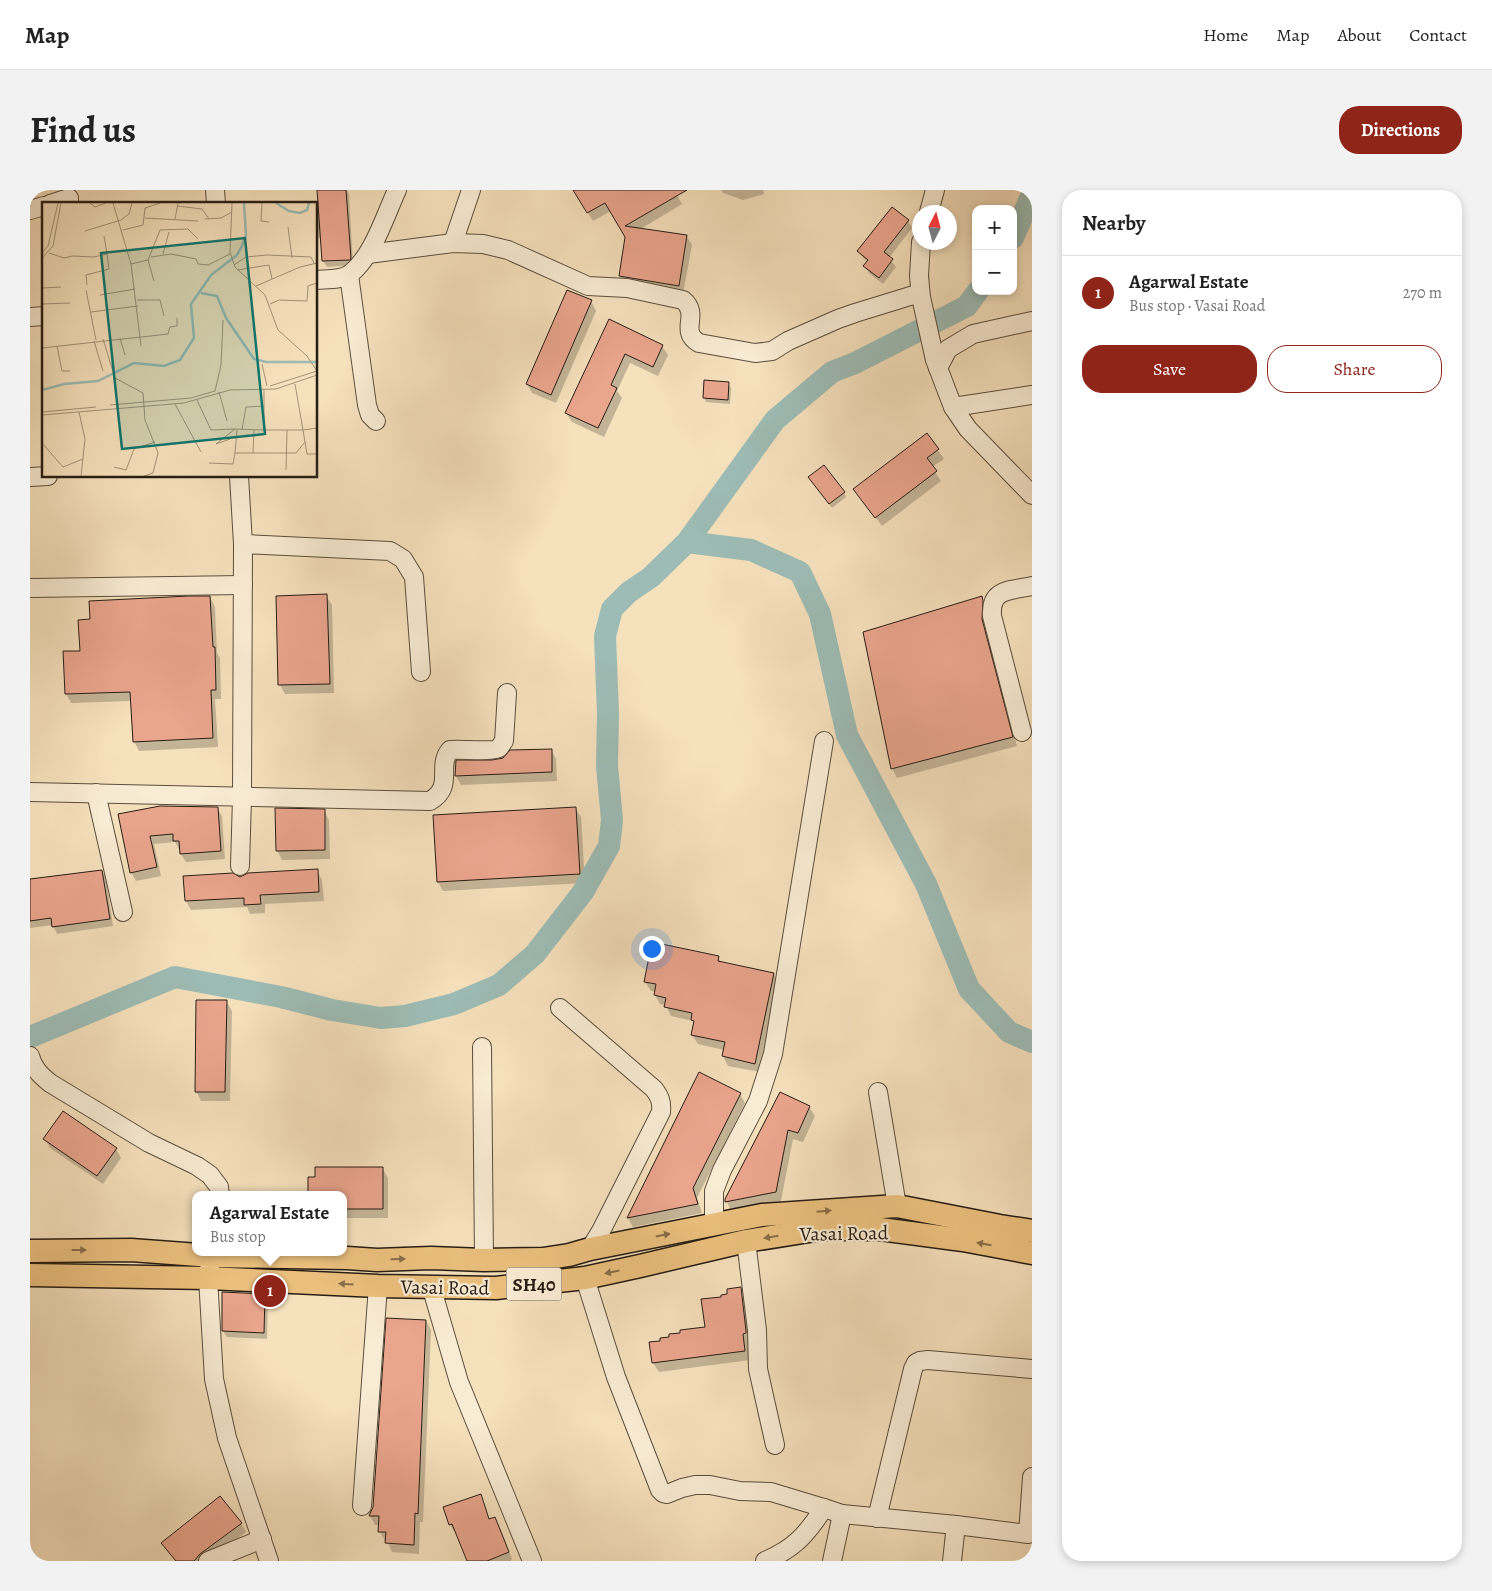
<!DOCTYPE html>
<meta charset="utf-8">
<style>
:root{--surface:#fff;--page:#f2f2f2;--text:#222;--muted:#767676;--line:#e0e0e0;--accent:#8f2418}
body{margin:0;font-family:Alegreya,serif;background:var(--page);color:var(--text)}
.controls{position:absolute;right:15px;top:15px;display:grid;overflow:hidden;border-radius:10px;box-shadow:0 2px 8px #0003}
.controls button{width:45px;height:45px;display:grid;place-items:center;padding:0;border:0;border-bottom:1px solid var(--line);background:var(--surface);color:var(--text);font:25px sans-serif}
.compass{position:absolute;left:882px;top:15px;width:45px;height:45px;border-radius:50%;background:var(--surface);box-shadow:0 2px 8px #0003;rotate:6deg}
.you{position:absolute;left:621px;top:758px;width:18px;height:18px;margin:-12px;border:4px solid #fff;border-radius:50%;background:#1a73e8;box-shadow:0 0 0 8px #1a73e833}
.badge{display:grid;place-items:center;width:32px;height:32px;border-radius:50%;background:var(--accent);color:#fff;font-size:16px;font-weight:700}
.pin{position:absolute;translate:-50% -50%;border:2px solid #fff;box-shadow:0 1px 5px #0006}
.popup{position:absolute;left:162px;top:1001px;width:155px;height:65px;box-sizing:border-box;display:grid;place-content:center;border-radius:10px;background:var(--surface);filter:drop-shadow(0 1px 4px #0005);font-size:16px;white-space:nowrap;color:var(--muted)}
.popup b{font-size:19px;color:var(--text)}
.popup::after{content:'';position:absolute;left:50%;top:100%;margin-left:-10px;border:10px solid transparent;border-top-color:var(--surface)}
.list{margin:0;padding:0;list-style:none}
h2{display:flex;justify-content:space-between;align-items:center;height:65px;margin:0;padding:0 20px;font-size:21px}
h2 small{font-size:16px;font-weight:400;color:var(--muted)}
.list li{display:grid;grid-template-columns:32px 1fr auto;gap:15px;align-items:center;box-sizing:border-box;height:75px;padding:0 20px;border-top:1px solid var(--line)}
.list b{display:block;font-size:19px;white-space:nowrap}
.list p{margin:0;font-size:16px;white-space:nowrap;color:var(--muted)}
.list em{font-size:16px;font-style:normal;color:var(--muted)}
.actions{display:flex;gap:10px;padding:15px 20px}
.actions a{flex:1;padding:11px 0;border:1px solid var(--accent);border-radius:20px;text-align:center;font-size:18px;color:var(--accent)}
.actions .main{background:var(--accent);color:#fff}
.map{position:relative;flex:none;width:1002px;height:1371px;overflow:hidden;border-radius:20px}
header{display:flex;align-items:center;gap:30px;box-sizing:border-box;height:70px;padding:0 25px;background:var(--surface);border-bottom:1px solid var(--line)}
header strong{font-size:24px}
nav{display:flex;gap:28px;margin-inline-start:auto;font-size:18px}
.intro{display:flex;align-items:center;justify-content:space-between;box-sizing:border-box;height:120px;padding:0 30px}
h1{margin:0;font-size:35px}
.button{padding:12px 22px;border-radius:20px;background:var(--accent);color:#fff;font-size:18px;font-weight:700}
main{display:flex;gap:30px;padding:0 30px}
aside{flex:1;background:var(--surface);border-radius:20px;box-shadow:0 2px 8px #0003}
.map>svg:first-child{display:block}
.shadow{fill:#0003}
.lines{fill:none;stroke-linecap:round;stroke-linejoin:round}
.river{stroke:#9dbcb5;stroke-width:22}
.building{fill:#eaa58d;stroke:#271d14}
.minor-casing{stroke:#5b4e3e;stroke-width:20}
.major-casing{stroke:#271d14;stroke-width:25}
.minor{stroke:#f9ecd4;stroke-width:18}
.major{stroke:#ebc07e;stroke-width:22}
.oneway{fill:#896e49}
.labels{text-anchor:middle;stroke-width:4.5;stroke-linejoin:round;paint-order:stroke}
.shield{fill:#f9ecd4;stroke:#665b4e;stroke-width:1}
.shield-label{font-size:19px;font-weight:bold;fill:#271d14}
.street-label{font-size:20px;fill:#271d14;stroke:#f9ecd4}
.inset-river{fill:none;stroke:#9dbcb5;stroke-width:2.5}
.inset-road{fill:none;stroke:#a39379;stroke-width:1}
.view{fill:#0f766e;fill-opacity:0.15;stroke:#0f766e;stroke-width:2.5}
.inset-edge{fill:none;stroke:#271d14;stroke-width:2.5}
</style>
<header>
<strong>Map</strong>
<nav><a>Home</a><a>Map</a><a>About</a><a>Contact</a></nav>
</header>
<div class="intro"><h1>Find us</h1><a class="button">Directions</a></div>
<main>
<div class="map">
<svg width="1002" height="1371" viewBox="0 0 1002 1371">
<rect width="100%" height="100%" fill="#f6e1bd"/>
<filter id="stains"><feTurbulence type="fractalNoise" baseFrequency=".004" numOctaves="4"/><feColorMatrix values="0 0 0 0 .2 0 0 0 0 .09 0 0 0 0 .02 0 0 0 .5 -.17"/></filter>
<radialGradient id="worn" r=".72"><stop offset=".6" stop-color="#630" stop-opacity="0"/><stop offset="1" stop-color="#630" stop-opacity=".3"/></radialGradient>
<g class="shadow">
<polygon points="288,0 317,0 319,4 323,75 297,77 293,71 292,48 286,48 286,19 289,18"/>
<polygon points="544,0 644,0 652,14 609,40 657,47 662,55 653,104 595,95 590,86 596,47 581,21 563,31"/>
<polygon points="691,0 733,0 734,4 713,10 693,3"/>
<polygon points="863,18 878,31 882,38 859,68 866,77 853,94 839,83 835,76 838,72 833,68 829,61"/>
<polygon points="561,111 566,121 526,213 502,203 497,194"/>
<polygon points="579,131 632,156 638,165 628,186 600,173 587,201 592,208 574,247 542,232 536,223"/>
<polygon points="698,194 701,198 700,214 676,212 674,208"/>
<polygon points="897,244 914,269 902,277 911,291 852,336 825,299"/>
<polygon points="782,292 814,302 816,307 802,318"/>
<polygon points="296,406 302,415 304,503 255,504 250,495"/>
<polygon points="180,407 185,417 187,463 190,468 191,509 185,509 188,557 109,561 104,551 102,511 41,513 36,504 61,430"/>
<polygon points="951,407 956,417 956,439 987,556 867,588 862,578"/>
<polygon points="521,560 526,569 527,591 431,595 426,586 468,571"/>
<polygon points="187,618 192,626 195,669 156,672 151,664 151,659 149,659 145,652 124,654 131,686 106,691 101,682 90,625"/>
<polygon points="545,618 551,627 555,693 413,701 408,692"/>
<polygon points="294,620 299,630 300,669 252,670 247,660"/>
<polygon points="287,680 292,690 294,711 235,714 235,723 220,724 217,717 161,720 156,711 210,688"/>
<polygon points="72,681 76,688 83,736 27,744 23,735 0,738 0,691"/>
<polygon points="688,767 691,773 744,784 749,793 730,882 698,876 693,866 694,860 668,854 662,845 665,834 663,831 641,826 636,815 630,814 625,805 626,802 621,801 615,792"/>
<polygon points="196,811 202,821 200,911 171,911 166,901"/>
<polygon points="669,884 710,904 715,913 667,1008 672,1023 603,1037 598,1028"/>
<polygon points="750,904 779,917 785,926 773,952 763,949 751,1011 701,1021 696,1010"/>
<polygon points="15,949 86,959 91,968 73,994 20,958"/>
<polygon points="352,978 358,988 358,1028 314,1028 314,1005 273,1005 273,1001 279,1001"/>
<polygon points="710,1098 716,1107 721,1153 718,1153 720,1170 629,1182 623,1173 621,1153 631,1152 676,1138 692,1108"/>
<polygon points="234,1105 238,1112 237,1149 197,1147 193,1141"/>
<polygon points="396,1131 401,1140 393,1332 390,1332 389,1364 362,1362 357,1351 355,1351 350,1342 350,1335 345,1335 340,1326 344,1317"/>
<polygon points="450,1306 454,1313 460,1330 465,1328 469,1335 482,1369 481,1370 481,1371 438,1371 426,1341 424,1341 420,1335 414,1318"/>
<polygon points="211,1333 216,1342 178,1371 145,1371 132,1353"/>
</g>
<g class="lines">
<g class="river">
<polyline points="983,48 1002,4"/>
<polyline points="657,352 721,360 770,382 790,424 817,545 896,694 939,799 979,842 1002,852"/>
<polyline points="0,847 145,787 251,807 302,820 351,828 375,826 424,814 469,795 505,764 553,702 579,656 582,630 577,576 578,524 575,446 582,419 599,402 621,387 657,352 745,230 802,182 825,173 937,116 948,101"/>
</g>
</g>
<g class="building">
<polygon points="287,0 316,0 321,68 320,70 292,71"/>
<polygon points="543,0 657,0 595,36 657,45 649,96 589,86 595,47 575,13 557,23"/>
<polygon points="862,17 879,30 854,62 863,69 849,88 833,76 838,70 827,61"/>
<polygon points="537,100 562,110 521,205 496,194"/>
<polygon points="579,129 633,155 623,177 595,164 581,195 587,198 568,238 535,223"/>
<polygon points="674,190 699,192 698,210 673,208"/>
<polygon points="897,243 909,259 897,268 907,281 845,328 823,299"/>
<polygon points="794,275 815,302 799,314 778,287"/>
<polygon points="297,404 300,494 248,495 246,406"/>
<polygon points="159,406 180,406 183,457 185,457 186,500 181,500 183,548 103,552 100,502 35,504 33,461 50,461 48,430 60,429 59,411"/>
<polygon points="952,406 953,411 952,429 983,547 861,579 833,442"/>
<polygon points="522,559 522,582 425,586 426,570 462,570 473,568 480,560"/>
<polygon points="130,616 188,617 191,661 150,664 149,651 143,651 143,644 120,646 127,677 100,683 88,624"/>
<polygon points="546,617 550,684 407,692 403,625"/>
<polygon points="245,618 295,619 295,660 246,661"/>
<polygon points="288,679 289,702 230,705 231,714 214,715 214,708 155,711 153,686 203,683 210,687 218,683"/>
<polygon points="72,680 80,729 22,737 21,728 0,731 0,689"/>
<polygon points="622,752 689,766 688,771 744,783 725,874 692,866 695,852 661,845 664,831 661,830 662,823 634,817 636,808 624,805 626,794 614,792"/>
<polygon points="166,810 197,810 195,902 165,902"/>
<polygon points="669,882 711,903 663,998 668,1014 597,1028"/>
<polygon points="750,902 780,916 768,943 758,940 746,1002 695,1012 695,1009"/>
<polygon points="33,921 87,958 67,986 13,949"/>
<polygon points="285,977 353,977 353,1019 314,1019 314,1005 278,1005 278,987 285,987"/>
<polygon points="711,1097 716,1141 716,1143 713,1144 715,1161 622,1173 619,1152 630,1151 630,1148 639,1147 639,1144 650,1143 650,1140 675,1137 671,1109 691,1107 691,1105 697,1104 697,1099"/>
<polygon points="192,1102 235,1104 234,1143 192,1141"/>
<polygon points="356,1128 396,1130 388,1324 385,1323 384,1355 355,1353 356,1342 348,1342 349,1326 339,1326 343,1317"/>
<polygon points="451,1304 459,1329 465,1327 479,1362 457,1371 437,1371 422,1334 419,1335 413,1317"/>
<polygon points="190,1306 212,1333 170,1364 164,1371 146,1371 131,1353"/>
</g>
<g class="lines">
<g class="minor-casing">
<g id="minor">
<polyline points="185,0 186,14"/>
<polyline points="20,14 39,8 39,14"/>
<polyline points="0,20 14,16"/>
<polyline points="899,22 905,0"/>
<polyline points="891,52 889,86 891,107 905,170 923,217 938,239 1002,305"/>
<polyline points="423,53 441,0"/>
<path d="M338,64L423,53L453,54L478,60L558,96L597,98L653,110C671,125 648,141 669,153L725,163L742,161L758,151L808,129L825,123L890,103"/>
<polyline points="319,85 337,215 340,225 346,231"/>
<path d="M286,90C296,89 312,90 320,84C343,66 355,26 367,0"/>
<polyline points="0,127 14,126"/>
<polyline points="908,178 918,159 943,144 1002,131"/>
<polyline points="923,217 1002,205"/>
<polyline points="209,286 213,354 212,608 210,676"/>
<polyline points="0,287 18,286"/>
<polyline points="213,354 360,361 373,369 384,387 391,482"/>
<polyline points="0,398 213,395"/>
<path d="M992,542L962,426C960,398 980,401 1002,396"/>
<path d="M0,602L400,611C425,596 406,577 420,560C430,559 464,562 469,558C470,557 473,552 474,551L477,503"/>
<polyline points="66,603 93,722"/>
<path d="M530,818L624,899C630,907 632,912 631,922L571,1041L560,1059"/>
<polyline points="452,857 454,1070"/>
<path d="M0,866C3,878 10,885 20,893L119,953L167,976L180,985L189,997L190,1005"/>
<polyline points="848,902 867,1016"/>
<polyline points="684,1035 684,1001 692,980 728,911 743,864 794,551"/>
<polyline points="716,1051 727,1140 728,1179 745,1255"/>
<polyline points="180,1075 178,1088 184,1189 197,1248 239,1371"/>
<polyline points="555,1088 586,1187 630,1300 633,1303 637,1304 652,1298 665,1295 680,1295 710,1301 741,1302 794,1318"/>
<polyline points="401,1096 429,1192 502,1371"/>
<polyline points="332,1316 348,1096"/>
<polyline points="847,1328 883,1179 886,1173 890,1171 898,1170 1002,1179"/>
<polyline points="178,1371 232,1349"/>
<path d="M735,1371C765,1358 776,1345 794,1318L812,1324L926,1335L998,1344L1002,1287"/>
<polyline points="802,1371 812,1324"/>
<polyline points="922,1371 926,1335"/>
</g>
</g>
<g class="major-casing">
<g id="major">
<polyline points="0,1061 101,1060 182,1066 317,1068 347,1070 401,1068 454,1070 513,1069 539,1065 560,1059 732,1025 867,1016 970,1036 1002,1041"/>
<polyline points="0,1085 178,1088 348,1096 466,1098 555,1088 610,1076 716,1051 792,1039 850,1039 933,1050 1002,1063"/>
</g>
</g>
<use href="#minor" class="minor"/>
<use href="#major" class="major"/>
</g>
<defs><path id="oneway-solid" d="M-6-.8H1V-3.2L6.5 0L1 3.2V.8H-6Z" transform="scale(1.25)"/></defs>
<g class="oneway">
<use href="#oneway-solid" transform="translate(794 1021) rotate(-5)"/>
<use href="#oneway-solid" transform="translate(633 1045) rotate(-11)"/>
<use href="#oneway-solid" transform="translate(741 1047) rotate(171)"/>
<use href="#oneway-solid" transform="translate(954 1054) rotate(-170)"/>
<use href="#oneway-solid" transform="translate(49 1060)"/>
<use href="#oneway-solid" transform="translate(368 1069) rotate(-2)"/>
<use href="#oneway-solid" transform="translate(582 1082) rotate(168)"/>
<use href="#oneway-solid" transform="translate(316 1094) rotate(-177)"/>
</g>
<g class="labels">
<rect class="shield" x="476.5" y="1077.5" width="55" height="33" rx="4"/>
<g class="shield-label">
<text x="504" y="1101">SH40</text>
</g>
<g class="street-label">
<text transform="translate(814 1043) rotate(-1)" y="7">Vasai Road</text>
<text transform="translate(415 1097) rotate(1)" y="7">Vasai Road</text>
</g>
</g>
<g transform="translate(12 12)">
<rect width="275" height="275" fill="#f6e1bd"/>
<path class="inset-river" d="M234,1L247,9L258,11L265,8L267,1M159,91L175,94L184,116L212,157L224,160H275M0,188L22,182L56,179L92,161L122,164L138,158L152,136L149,102L169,73L195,53L200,44L204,33L202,1"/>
<path class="inset-road" d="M48,1L53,5L64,1M71,1L89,62L99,144M190,1L188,50L193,65L223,93L236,128L265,154L275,169M220,1L219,19L227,20M135,4L160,7L167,17M103,16L156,19M133,17L136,1M163,17L179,16L190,10M246,25L250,56M81,28L101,23L103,6L118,1M43,29L79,18L87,12L90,1M62,34L65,52M0,51L6,44L16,1M7,51L22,56L30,54L52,55L65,52L67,67L44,73L45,83M121,52L127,30M109,55L129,52L154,57L156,62L166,63L188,52M0,56L11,44L19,1M106,58L112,79M89,62L106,58L118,28L146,27L156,37M192,63L204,55L225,53L269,55L272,61M195,68L227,63L230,77M214,84L258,65L275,61M0,86L19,85M44,88L54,138M58,93L93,87M95,98H118L122,114M0,102L28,101M228,102L237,98L265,99L266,84L275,81M49,110L96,104M78,136L83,153M61,137L73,176L101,191L103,218L116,251L111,271L102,274M52,139L61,169M15,144L20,169H28M0,146L126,132L128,125L135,124V116M220,162L225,184M253,182L261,228L275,226M228,184L275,169M173,189L179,163L181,118M177,190L185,219M155,198L169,228L193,227M133,202L159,250M68,203L149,196L173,189M0,210L54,205M37,210L43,237L39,274M0,213L142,201L188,188L234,187L275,173M200,228L204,205L222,204M222,228H261L265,252H275M188,237L174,242L193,227L222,228V188M0,241L21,265L41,257M193,251L195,228M211,251L212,228M167,261L191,262L193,251H254L263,240M72,265L84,268L92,247L113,240M244,268L245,228"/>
<path class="view" d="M203,36L223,232L80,247L59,51Z"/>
<rect width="275" height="275" class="inset-edge"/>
</g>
<rect width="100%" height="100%" filter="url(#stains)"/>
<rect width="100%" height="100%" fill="url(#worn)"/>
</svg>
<div class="controls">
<button>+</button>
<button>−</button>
</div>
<svg class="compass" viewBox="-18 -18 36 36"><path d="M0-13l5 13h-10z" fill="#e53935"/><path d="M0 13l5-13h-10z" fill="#767676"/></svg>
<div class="you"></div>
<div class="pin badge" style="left:240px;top:1101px">1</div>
<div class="popup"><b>Agarwal Estate</b>Bus stop</div>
</div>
<aside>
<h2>Nearby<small></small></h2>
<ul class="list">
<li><span class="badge">1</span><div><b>Agarwal Estate</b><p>Bus stop · Vasai Road</p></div><em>270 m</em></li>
</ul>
<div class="actions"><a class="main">Save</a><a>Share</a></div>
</aside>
</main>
